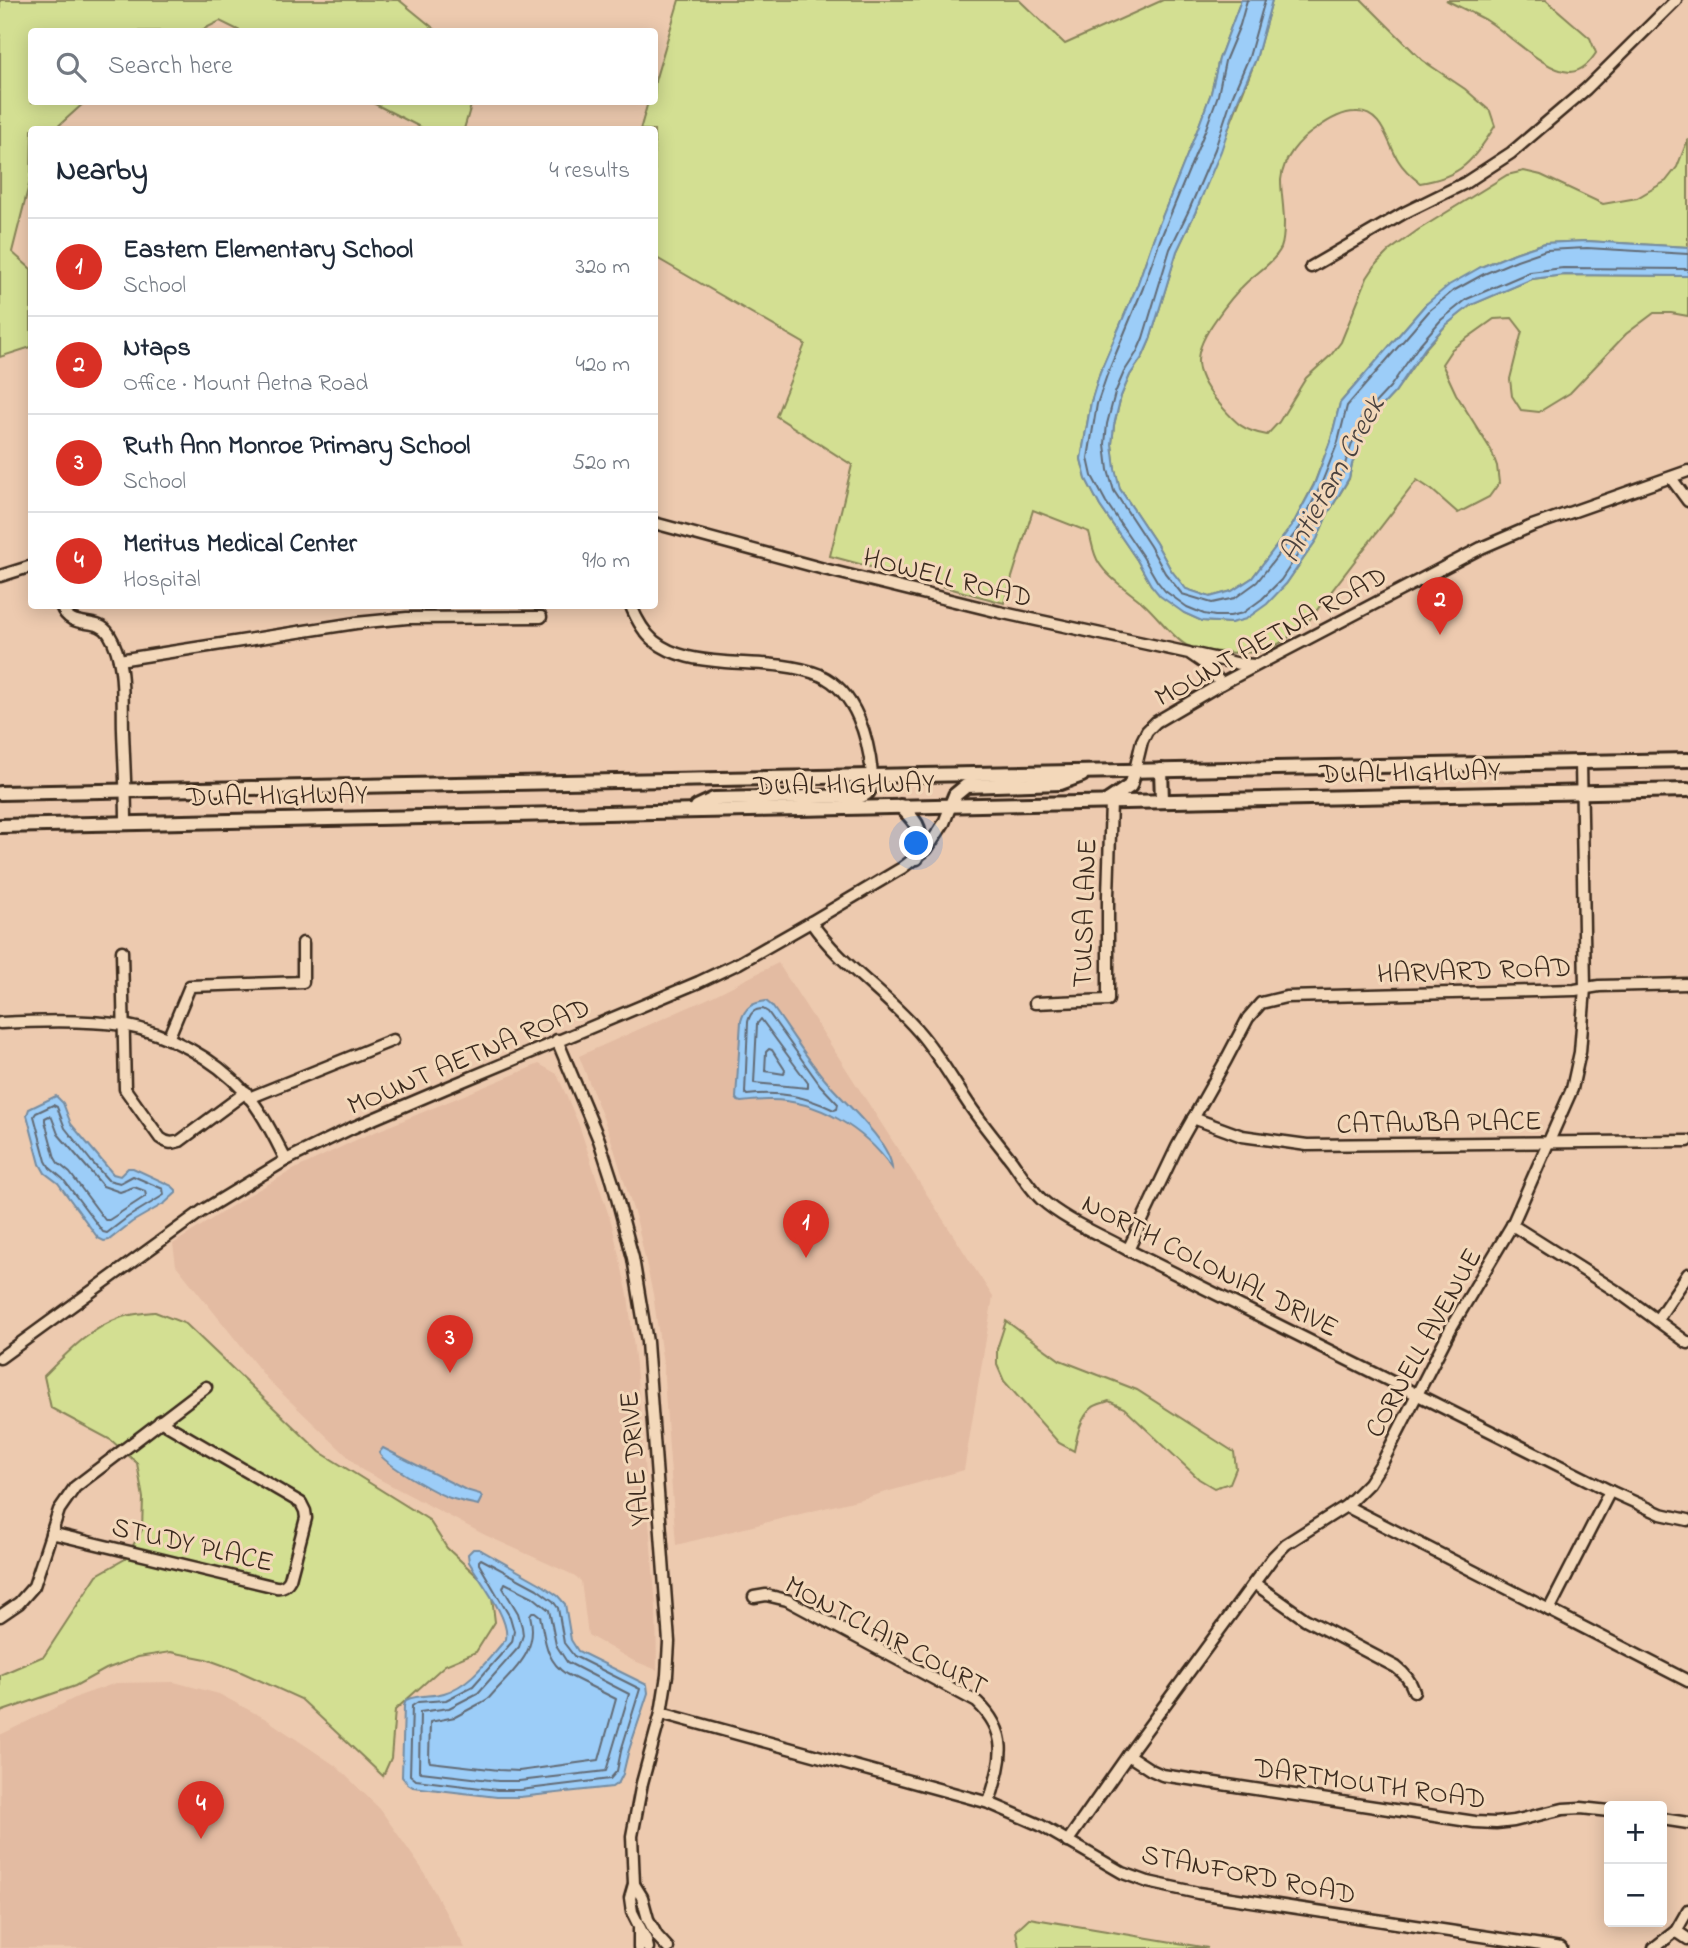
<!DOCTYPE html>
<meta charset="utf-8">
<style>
:root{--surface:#fff;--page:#f2f2f3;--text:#1f2937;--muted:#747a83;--line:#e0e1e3;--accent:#d93025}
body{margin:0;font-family:"Indie Flower",sans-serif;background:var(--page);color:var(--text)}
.controls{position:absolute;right:21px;bottom:21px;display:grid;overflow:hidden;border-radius:7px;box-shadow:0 4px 18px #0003}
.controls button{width:63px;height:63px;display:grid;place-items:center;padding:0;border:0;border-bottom:2px solid var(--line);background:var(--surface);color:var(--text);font:35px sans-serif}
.you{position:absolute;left:917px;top:844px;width:24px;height:24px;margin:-18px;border:5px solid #fff;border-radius:50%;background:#1a73e8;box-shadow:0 0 0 10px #1a73e833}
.badge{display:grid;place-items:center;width:46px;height:46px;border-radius:50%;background:var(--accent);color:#fff;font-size:23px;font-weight:700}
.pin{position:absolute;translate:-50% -58px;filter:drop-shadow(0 2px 4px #0008)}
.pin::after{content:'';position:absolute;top:37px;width:24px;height:21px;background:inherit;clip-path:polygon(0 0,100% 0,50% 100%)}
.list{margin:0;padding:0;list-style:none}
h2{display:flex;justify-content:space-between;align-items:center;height:91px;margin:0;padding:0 28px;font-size:30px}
h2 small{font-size:23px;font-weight:400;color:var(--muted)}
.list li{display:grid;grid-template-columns:46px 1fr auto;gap:21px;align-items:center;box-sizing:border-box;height:98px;padding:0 28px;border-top:2px solid var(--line)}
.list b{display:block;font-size:26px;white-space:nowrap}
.list p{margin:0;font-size:23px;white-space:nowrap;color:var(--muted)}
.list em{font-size:23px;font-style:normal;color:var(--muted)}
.icon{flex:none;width:38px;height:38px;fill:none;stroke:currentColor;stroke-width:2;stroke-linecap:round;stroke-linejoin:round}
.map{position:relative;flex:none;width:1688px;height:1948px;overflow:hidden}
.search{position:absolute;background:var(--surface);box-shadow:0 4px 18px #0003;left:28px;top:28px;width:630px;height:77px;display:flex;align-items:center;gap:18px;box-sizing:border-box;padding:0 24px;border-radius:7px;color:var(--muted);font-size:26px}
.panel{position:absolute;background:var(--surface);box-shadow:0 4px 18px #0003;left:28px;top:126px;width:630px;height:483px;border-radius:7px}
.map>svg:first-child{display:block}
.built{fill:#e3bba2}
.green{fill:#d3df92;stroke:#878458;stroke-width:2}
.water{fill:#9ccdf8;stroke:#758ca1;stroke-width:2}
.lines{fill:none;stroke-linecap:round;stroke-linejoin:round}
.shore{stroke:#626b75;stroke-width:2}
.minor-casing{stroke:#3b2a1e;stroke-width:15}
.major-casing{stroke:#3b2a1e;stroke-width:18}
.minor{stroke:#f3d8ba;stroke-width:10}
.major{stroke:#f3d8ba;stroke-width:12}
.labels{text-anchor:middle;stroke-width:6;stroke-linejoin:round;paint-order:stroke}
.street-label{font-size:28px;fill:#3b2a1e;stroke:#f3d8ba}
.water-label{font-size:30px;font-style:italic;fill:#4a423f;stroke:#f3d8ba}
</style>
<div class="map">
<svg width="1688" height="1948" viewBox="0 0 1688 1948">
<rect width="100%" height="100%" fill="#edcaaf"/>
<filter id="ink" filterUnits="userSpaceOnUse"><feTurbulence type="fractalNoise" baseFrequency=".0143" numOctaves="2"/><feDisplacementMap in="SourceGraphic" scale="14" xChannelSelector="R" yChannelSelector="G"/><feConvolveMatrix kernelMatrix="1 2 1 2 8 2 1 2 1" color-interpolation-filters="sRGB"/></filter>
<g filter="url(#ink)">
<g class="built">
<polygon points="778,963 993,1297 964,1470 865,1498 676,1545 663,1364 653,1294 637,1222 610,1136 579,1056 707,999"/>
<polygon points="539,1064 557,1074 579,1125 612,1225 628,1295 636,1366 656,1607 657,1670 632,1660 588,1635 581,1581 569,1573 485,1535 362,1470 268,1380 176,1265 173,1244 249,1195 293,1170 358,1139"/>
<polygon points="174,1682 219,1694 266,1719 336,1766 380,1809 422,1869 465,1948 0,1948 0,1735 79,1696 116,1683"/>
</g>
<g class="green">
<polygon points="0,0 399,0 437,31 240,31 220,21 200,31 32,32 32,102 85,102 55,129 32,130 31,177 12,252 31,269 31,347 0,357"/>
<path d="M679,0H1019L1065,44L1163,0H1241L1219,59L1211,93L1198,128L1154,237L1137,286L1100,372L1091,402L1081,459L1086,479L1100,506L1137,560L1151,585L1184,613L1202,621L1231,623L1286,584L1317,539L1327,515L1349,479L1352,464L1367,422L1395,392L1425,349L1446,325L1471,305L1532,279L1564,275L1688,276V316L1671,313H1654L1626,334L1570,393L1539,412L1521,410L1512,396L1510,379L1522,331L1512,318L1494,319L1452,349L1442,364L1456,394L1491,450L1497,466L1499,483L1489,497L1458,513L1432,490L1417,480L1310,619C1299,630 1285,641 1271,648C1255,656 1202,653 1186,645C1173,638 1156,614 1143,603C1129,591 1109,579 1099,563C1093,554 1092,543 1089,532L1033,510L1004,603L830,556L852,465L776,416L805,344L655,257L654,130H640L648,102H654L655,81Z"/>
<path d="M1272,0H1362L1422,60L1465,89L1490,111L1495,126C1474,160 1461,177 1420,183C1411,176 1404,170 1398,160C1387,142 1382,110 1355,112C1341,112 1327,121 1316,129C1299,140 1283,158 1281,180C1281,192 1284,209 1284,222C1284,230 1284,241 1281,248C1274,262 1258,272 1247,282C1235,293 1225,306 1216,319C1194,350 1190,369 1216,400C1234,420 1239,430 1267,435L1279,422L1306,378L1331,355L1341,342L1367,278L1377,263L1389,251L1418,230L1507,175L1524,171L1541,175L1603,204L1637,198L1666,181L1677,167L1688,139V247L1586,241L1545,243L1515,253L1481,267L1425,305L1340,403L1331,439L1314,484L1293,524L1252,578L1232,591L1210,597L1186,589L1171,570L1156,543L1120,489L1115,469L1112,444L1114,425L1121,396L1130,375L1143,356L1150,340L1177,251L1195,213L1256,59Z"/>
<path d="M1446,0H1546L1590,38L1596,53C1590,62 1583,71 1570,72C1546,72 1508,33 1486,20C1473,13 1459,7 1446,0Z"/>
<polygon points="371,102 472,102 464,129 424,129"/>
<path d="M155,1312L186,1324L320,1452L429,1520L447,1548L491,1589L495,1622L476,1652L445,1665L395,1710L391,1758L383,1776L301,1699L239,1671L206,1659L171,1652L138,1657L106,1669L75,1686L0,1712V1675L44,1656L97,1575L125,1559L142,1530L143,1498L137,1463L111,1440L51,1408L44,1376C67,1353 90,1328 122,1317C132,1314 144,1313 155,1312Z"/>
<path d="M1006,1321L1060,1360L1137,1390L1234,1452L1236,1468L1230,1483L1214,1488L1199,1479L1124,1408L1109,1401C1104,1403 1096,1404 1092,1408C1080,1418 1077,1436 1074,1451L1059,1443L1004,1381L997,1365V1349Z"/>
<polygon points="1029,1918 1208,1948 1019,1948 1016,1930"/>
</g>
<g class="water">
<polygon points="1241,0 1272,0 1256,59 1238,100 1221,151 1195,213 1177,251 1150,340 1143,356 1130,375 1121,396 1114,425 1112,444 1115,469 1120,489 1156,543 1171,570 1186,589 1210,597 1232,591 1252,578 1293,524 1314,485 1331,439 1340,403 1425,305 1449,285 1481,267 1515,253 1545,243 1586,241 1688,247 1688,276 1564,275 1532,279 1471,305 1446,325 1425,348 1395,392 1367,422 1352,464 1349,478 1327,515 1317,539 1286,584 1267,604 1246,619 1231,623 1202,621 1184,613 1160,596 1151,585 1137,560 1100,506 1086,479 1081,459 1091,402 1100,372 1137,286 1154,237 1198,128 1211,93 1219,59"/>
<path d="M766,1001L772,1006C790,1031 807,1059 827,1082C844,1102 890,1142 892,1168C865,1129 817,1099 768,1100C759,1100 750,1101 741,1102L738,1101L736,1098L741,1021C745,1007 752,1003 766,1001Z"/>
<polygon points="56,1096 63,1103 71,1124 113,1174 120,1176 128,1168 133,1168 172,1186 176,1190 176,1193 165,1203 132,1222 109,1240 104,1241 98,1238 58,1183 45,1173 40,1164 27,1115 29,1109"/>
<path d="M383,1448L466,1490L480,1494L482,1497L478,1505C469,1503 459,1501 450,1498C437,1494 383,1463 379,1453Z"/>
<path d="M473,1549H479L541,1584L558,1596L565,1604L571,1640L578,1651L647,1685L648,1693L628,1753L623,1774L619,1782L612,1787L520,1797H497L413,1787L408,1784L402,1777L404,1706L406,1700C420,1694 431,1697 444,1693C471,1685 488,1659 506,1639C510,1618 480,1581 469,1562L468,1554Z"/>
</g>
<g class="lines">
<g class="shore">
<polyline points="1247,0 1240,25 1225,61 1218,95 1205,131 1160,240 1143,288 1107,375 1097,404 1088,458 1092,476 1106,502 1143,557 1157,581 1165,591 1187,607 1204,614 1215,616 1230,616 1243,613 1262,599 1281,580 1310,536 1321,512 1342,476 1346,461 1361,418 1390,387 1420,344 1441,320 1467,299 1530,272 1563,268 1688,269"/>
<polyline points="1265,0 1249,57 1232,97 1215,149 1189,210 1170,249 1143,338 1137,352 1124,372 1115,393 1107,424 1105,444 1108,470 1114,491 1150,546 1165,573 1182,594 1212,603 1235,598 1257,582 1300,527 1320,487 1338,442 1347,406 1430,310 1453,291 1484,274 1517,260 1546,250 1587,248 1688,254"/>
<path d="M763,1009L768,1012L820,1085L838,1104L837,1109L834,1110C805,1096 780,1091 747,1095L745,1093L748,1022C750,1013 754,1009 763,1009Z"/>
<polygon points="761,1019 808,1083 808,1088 754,1083 757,1024"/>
<polygon points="769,1049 772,1050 785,1070 784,1074 765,1071 766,1052"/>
<polygon points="53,1105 57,1107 65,1128 91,1161 108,1180 120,1183 133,1176 163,1189 164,1195 128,1217 107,1233 103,1232 63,1179 50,1168 46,1161 34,1116 36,1113"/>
<polygon points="49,1116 52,1118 58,1134 103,1186 120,1192 134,1187 145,1191 146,1196 109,1220 105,1220 70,1173 58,1163 55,1158 45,1121 45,1118"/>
<polygon points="481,1559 537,1589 553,1601 558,1608 564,1643 574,1656 640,1689 621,1751 617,1771 610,1779 520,1790 497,1790 416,1780 410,1775 412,1706 418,1702 446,1700 473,1686 512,1642 514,1631 510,1617 479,1564 479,1561"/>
<polygon points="505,1583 533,1597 549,1610 556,1645 567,1662 629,1694 606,1771 519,1781 498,1781 421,1772 419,1770 420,1712 449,1708 478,1693 519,1647 523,1635 522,1627 518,1613 503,1588"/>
<path d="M532,1612H535L540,1616C545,1638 545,1660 566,1674L616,1699L599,1760L519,1771L499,1770L430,1762L429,1759L430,1722L455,1717L481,1703L489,1698C512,1671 540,1653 530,1615Z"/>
</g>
<g class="minor-casing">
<g id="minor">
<polyline points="1311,267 1404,213 1465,183 1511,153 1586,89 1676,0"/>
<polyline points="1671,478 1688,501"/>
<polyline points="654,523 824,569 999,612 1189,653 1208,666 1221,684"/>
<polyline points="0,576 32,566"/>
<path d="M61,606C71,632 97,615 109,634C126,661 122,700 123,730C124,761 126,791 126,822"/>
<path d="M631,606C636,618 643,632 654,641C674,657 700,660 725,662C756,664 790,663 820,675C856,691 869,740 872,775"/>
<polyline points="1195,654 1240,664 1256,665"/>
<polyline points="119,660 356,623 407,618 541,617"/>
<polyline points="1135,770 1142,741 1147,731 1156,722 1221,684 1481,548 1532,526 1688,471"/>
<path d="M811,922C840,965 885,992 919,1032C938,1054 953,1081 970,1106C983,1125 998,1143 1012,1161C1021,1174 1030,1188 1041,1199C1064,1220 1101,1235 1128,1250L1610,1491L1661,1514L1688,1520"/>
<path d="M122,951L125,1089L160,1138C167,1143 171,1144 180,1141L246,1092"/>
<polyline points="1035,1003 1108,1000 1108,896 1111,802"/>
<path d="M0,1023C36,1021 88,1020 123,1025C168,1033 214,1058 244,1091C262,1111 274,1137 286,1160"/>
<polyline points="168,1039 190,986 303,982 303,943"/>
<polyline points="557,1040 599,1140 613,1183 633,1258 647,1342 669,1642 667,1675 661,1713 642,1783 632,1836 634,1884 630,1898 632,1912 646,1940 648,1948"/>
<polyline points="249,1098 393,1040"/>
<polyline points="1193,1118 1242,1136 1307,1145 1688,1141"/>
<polyline points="1512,1225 1621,1294 1688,1343"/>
<polyline points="1128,1250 1177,1147 1226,1060 1248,1018 1261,1003 1286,997 1575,990 1599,986 1688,984"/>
<polyline points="1657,1320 1688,1274"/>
<polyline points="0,1358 202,1211 286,1160 352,1128 453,1085 699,982 739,963 811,922 902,868 927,849 944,823 951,805"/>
<polyline points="1346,1506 1688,1681"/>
<path d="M51,1533L276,1587C282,1588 287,1585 290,1579L306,1518L305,1511L301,1503L160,1421"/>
<path d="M1254,1583L1305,1619L1396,1667C1405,1674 1410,1680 1414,1691"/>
<path d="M754,1597L766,1595L787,1600L977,1702C1012,1735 1001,1762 989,1803"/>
<polyline points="1549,1610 1610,1491"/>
<polyline points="0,1616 19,1603 34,1586 59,1510 75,1487 206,1387"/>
<polyline points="661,1713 989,1803 1040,1825 1123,1873 1148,1882 1198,1893 1561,1948"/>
<polyline points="1128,1755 1151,1770 1162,1775 1475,1822 1496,1823 1514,1821 1563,1809 1581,1808 1609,1811"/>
<polyline points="1662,1819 1688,1823"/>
<polyline points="1067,1842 1128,1755 1273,1557 1286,1544 1346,1506 1369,1483 1383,1461 1452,1326 1512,1225 1572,1089 1580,1052 1585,988 1581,762"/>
<polyline points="634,1884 642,1897 648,1919 657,1936 668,1948"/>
<polyline points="1676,1931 1688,1939"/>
<polyline points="639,1948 639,1929"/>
<polyline points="1654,1948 1676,1931 1688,1910"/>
</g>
</g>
<g class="major-casing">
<g id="major">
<polyline points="1161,770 1162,800"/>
<polyline points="0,793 1688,760"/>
<polyline points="1106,802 1130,786 1135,770"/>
<polyline points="951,805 955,795 966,786 1060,783 1082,775"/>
<path d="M900,806C922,827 921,829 916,858"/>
<path d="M697,807L714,799L861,796C871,793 871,785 872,775"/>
<polyline points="0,826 1688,790"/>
</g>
</g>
<use href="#minor" class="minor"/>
<use href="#major" class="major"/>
</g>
</g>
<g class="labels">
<g class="street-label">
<text transform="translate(948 576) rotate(14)" y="10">HOWELL ROAD</text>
<text transform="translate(1270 635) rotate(-29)" y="10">MOUNT AETNA ROAD</text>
<text transform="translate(1410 771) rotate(-1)" y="10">DUAL HIGHWAY</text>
<text transform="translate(844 783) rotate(-1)" y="10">DUAL HIGHWAY</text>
<text transform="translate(277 794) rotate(-1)" y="10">DUAL HIGHWAY</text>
<text transform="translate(1083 913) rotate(-88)" y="10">TULSA LANE</text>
<text transform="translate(1474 969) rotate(-2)" y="10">HARVARD ROAD</text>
<text transform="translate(468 1055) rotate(-23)" y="10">MOUNT AETNA ROAD</text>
<text transform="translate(1439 1121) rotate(-1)" y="10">CATAWBA PLACE</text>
<text transform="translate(1211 1264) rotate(27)" y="10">NORTH COLONIAL DRIVE</text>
<text transform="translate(1422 1342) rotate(-61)" y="10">CORNELL AVENUE</text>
<text transform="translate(633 1459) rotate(-95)" y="10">YALE DRIVE</text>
<text transform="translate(193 1543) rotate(13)" y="10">STUDY PLACE</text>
<text transform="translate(887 1634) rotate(28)" y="10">MONTCLAIR COURT</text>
<text transform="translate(1370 1782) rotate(8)" y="10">DARTMOUTH ROAD</text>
<text transform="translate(1249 1873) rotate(11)" y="10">STANFORD ROAD</text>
</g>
<g class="water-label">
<text transform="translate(1331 479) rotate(-61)" y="10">Antietam Creek</text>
</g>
</g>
</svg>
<div class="controls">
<button>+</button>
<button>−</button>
</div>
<div class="you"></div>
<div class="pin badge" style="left:806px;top:1258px">1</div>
<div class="pin badge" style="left:1440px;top:635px">2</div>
<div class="pin badge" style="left:450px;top:1373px">3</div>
<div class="pin badge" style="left:201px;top:1839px">4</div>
<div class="search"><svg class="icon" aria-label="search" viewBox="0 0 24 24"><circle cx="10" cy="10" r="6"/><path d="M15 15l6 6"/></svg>Search here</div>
<section class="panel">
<h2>Nearby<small>4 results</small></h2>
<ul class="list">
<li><span class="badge">1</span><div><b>Eastern Elementary School</b><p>School</p></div><em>320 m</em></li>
<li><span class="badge">2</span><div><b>Ntaps</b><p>Office · Mount Aetna Road</p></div><em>420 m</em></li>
<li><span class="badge">3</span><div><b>Ruth Ann Monroe Primary School</b><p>School</p></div><em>520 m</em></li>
<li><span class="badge">4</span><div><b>Meritus Medical Center</b><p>Hospital</p></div><em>910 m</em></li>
</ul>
</section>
</div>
